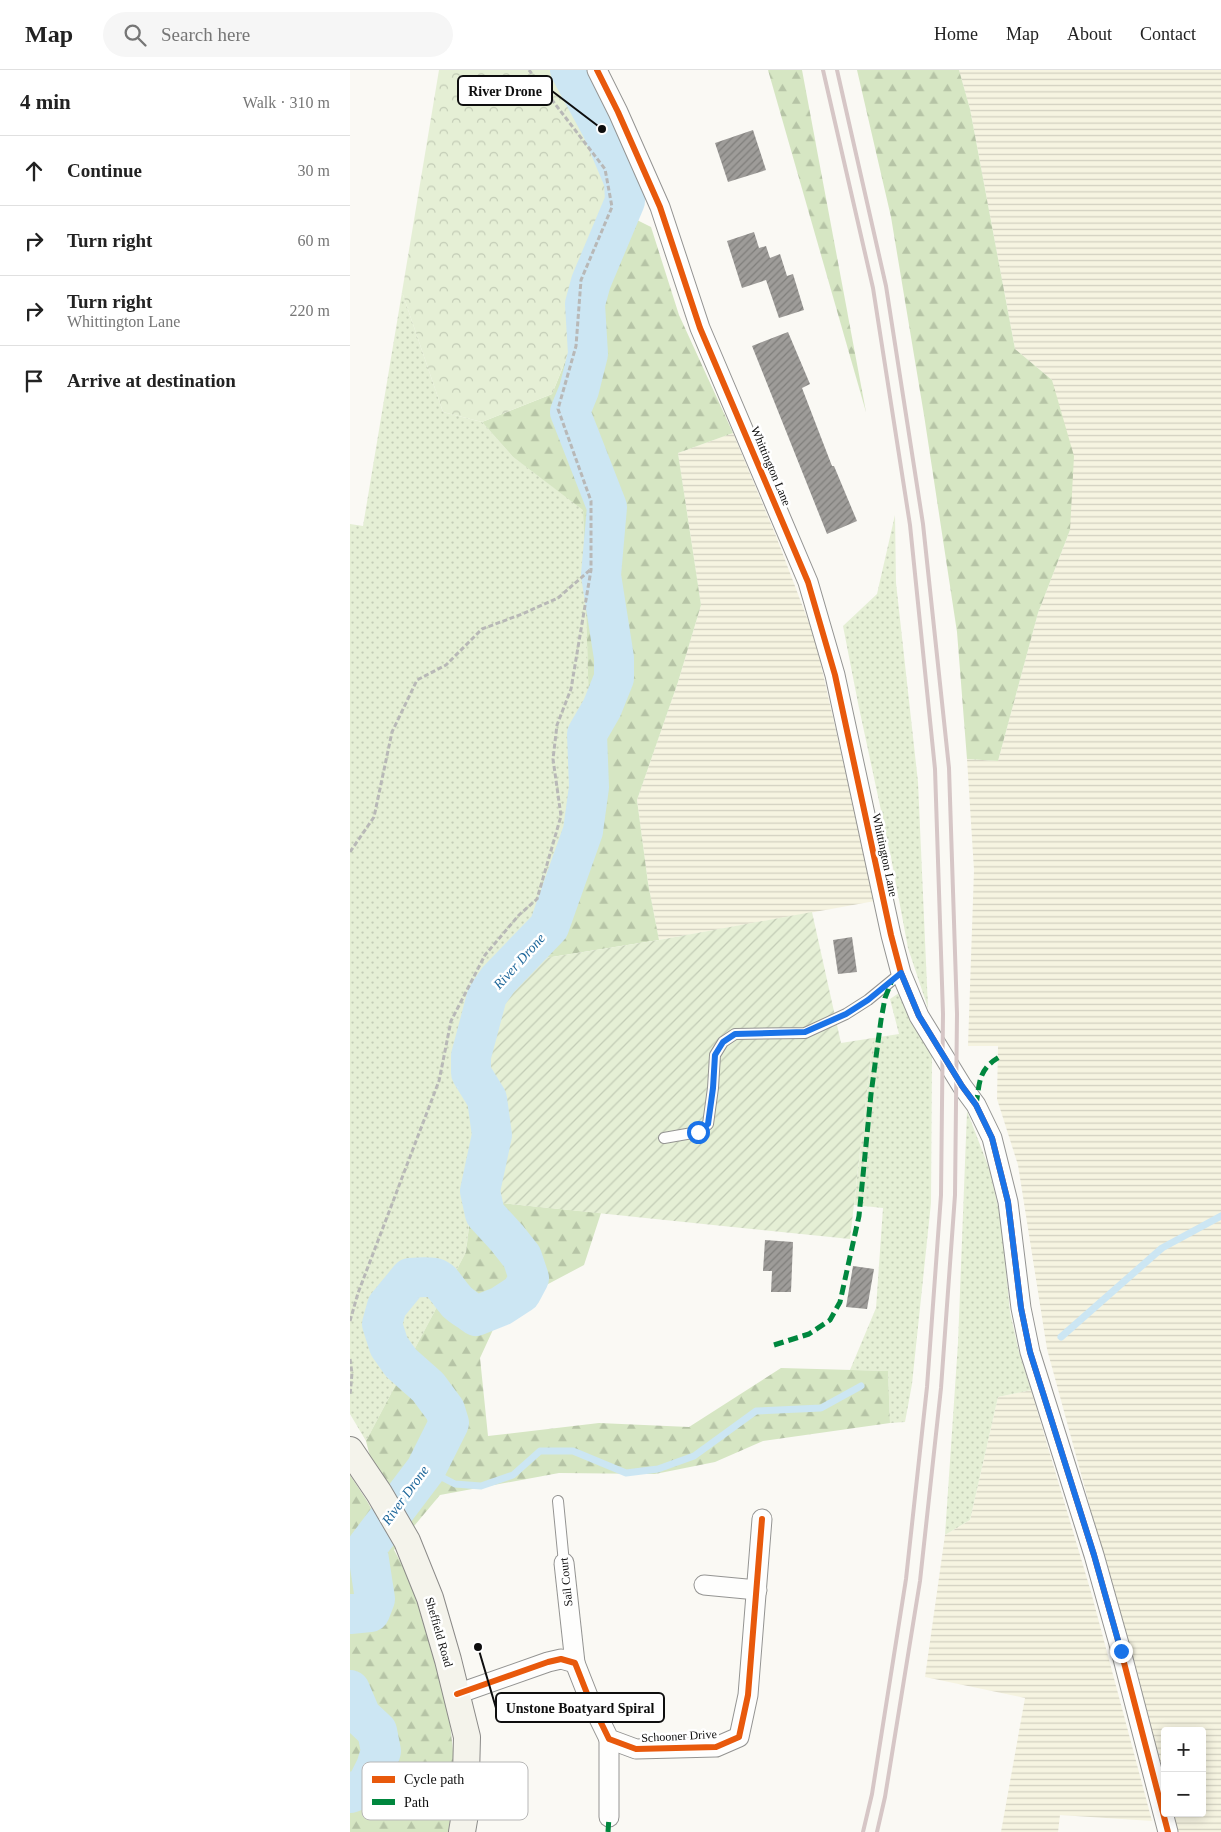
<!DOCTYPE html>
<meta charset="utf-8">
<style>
:root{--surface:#fff;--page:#f6f6f6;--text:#222;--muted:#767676;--line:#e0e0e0}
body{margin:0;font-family:"Times New Roman",serif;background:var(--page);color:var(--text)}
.controls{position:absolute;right:15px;bottom:15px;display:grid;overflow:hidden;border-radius:5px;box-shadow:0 2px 12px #0003}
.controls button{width:45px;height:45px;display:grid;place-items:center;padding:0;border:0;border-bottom:1px solid var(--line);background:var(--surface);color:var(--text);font:25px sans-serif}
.stop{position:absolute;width:15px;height:15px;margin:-11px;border:4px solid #1a73e8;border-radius:50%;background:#fff}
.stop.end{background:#1a73e8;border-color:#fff;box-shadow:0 1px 5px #0008}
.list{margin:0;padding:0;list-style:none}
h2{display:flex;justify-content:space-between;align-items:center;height:65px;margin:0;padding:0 20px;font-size:21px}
h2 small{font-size:16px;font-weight:400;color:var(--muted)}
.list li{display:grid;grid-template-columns:32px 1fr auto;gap:15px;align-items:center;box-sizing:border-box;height:70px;padding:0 20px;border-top:1px solid var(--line)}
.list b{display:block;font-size:19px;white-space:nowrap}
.list p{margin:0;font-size:16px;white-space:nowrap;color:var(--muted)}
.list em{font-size:16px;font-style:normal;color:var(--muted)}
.icon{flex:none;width:28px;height:28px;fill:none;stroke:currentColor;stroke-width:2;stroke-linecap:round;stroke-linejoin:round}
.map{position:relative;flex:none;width:871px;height:1762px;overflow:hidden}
header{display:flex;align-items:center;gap:30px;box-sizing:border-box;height:70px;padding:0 25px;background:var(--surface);border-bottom:1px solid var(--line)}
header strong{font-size:24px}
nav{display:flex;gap:28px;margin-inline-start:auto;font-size:18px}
.search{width:350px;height:45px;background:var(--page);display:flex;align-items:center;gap:12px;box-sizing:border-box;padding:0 18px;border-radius:28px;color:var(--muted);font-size:19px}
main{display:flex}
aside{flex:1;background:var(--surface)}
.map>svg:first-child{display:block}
.farmland{fill:url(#farmland-rules)}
.grass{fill:url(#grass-dots)}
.forest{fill:url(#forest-firs)}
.park{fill:url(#park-crowns)}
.garden{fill:url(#garden-furrows)}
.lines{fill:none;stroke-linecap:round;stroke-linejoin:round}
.stream{stroke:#cce6f3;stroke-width:7}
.river{stroke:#cce6f3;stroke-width:40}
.building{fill:url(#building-hatch)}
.service-casing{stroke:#949492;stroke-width:12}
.minor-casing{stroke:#949492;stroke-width:21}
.secondary-casing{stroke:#8b8a88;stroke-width:28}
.path{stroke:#b8b8b7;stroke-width:3;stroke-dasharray:5 2.5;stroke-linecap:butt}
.service{stroke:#fefefd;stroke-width:10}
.minor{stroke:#fefefd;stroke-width:19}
.secondary{stroke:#f4f3eb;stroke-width:26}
.rail{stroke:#d6c6c6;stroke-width:4}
.quiet{stroke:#00873e;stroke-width:5;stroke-dasharray:10 5;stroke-linecap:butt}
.cycleway-casing{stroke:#fff;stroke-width:9}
.cycleway{stroke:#e8590c;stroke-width:6}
.route{stroke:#1a73e8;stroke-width:6}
.labels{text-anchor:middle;stroke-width:5;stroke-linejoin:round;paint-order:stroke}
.street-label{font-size:12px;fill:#0e0e0e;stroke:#fff}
.water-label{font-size:14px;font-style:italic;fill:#1e679a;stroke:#fff}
.key{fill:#fff;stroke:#b7b7b7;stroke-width:1}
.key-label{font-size:14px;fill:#0e0e0e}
.leader{fill:none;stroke:#0e0e0e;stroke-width:2}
.callout-dot{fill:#0e0e0e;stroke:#fff;stroke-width:2}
.callout{fill:#fff;stroke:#0e0e0e;stroke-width:2}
.callout-label{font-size:14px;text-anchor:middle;font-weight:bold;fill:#0e0e0e}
</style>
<header>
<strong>Map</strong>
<div class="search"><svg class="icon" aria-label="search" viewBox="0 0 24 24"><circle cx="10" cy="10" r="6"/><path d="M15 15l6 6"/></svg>Search here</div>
<nav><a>Home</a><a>Map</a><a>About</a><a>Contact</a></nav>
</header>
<main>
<aside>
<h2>4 min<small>Walk · 310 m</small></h2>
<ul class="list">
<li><svg class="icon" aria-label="ahead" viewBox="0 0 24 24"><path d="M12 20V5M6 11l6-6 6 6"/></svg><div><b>Continue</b></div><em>30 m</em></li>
<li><svg class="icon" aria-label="right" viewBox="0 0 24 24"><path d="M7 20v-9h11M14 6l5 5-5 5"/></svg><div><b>Turn right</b></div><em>60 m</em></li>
<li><svg class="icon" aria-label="right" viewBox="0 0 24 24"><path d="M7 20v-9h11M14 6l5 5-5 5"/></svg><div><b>Turn right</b><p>Whittington Lane</p></div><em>220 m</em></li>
<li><svg class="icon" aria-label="arrive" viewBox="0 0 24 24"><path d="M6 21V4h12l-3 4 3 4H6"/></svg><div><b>Arrive at destination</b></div></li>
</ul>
</aside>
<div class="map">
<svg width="871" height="1762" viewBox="0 0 871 1762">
<defs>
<pattern id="farmland-rules" width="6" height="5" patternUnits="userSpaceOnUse" patternTransform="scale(1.25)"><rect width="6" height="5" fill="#f6f4e1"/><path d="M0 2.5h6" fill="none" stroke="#d2d0c0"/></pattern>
<pattern id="grass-dots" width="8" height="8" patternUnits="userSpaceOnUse" patternTransform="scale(1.25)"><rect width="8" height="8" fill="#e5efd5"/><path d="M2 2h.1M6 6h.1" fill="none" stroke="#c3ccb6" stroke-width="1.8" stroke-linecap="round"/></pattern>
<pattern id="forest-firs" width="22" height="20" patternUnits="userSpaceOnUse" patternTransform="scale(1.25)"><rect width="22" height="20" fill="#d6e6c3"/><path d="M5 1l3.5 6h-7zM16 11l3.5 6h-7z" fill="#b6c4a6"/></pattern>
<pattern id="park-crowns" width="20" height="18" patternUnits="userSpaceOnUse" patternTransform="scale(1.25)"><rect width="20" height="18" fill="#e5efd5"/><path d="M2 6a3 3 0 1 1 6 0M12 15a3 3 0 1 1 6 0" fill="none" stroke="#c3ccb6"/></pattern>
<pattern id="garden-furrows" width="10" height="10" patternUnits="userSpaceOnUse" patternTransform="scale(1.25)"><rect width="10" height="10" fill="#e5efd5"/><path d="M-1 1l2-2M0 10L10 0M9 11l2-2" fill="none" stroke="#c3ccb6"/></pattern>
<pattern id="building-hatch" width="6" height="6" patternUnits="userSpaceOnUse" patternTransform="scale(1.25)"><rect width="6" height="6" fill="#9e9c99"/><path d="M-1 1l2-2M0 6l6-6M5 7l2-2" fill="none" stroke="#7f7e7b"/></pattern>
</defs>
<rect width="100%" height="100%" fill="#faf9f4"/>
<g class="farmland">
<polygon points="609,0 871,0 871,1762 824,1762 819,1743 852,1743 852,1661 815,1661 815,1725 761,1514 697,1279 668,1095 647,1029 648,976 618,976 624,800 617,689 648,691 688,543 720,460 702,310 665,279 620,39"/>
<polygon points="383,363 426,466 465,569 525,831 309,870 298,813 287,730 328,612 351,535 328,383"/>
<polygon points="681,1320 741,1522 802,1751 710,1745 708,1762 651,1762 675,1628 575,1607 595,1465 620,1450 648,1327"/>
</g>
<g class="grass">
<polygon points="52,222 93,342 132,352 163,387 233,439 240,671 224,815 144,919 116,1182 16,1371 0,1344 0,454 13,456"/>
<polygon points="545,445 546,513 568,712 578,938 558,878 541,787 508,633 493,556 527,524"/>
<polygon points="552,921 582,985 581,1133 562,1314 555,1352 540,1353 538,1301 500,1300 526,1238 533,1138 504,1135 523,968 549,964 540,929"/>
<polygon points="617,1041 639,1098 651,1149 660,1242 669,1282 681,1320 648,1327 620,1450 595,1465 608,1273"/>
</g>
<g class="forest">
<polygon points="418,0 452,0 516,342"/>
<polygon points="507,0 609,0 620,39 665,279 702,310 724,386 720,460 688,543 648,691 617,689 607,562 574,345 541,147"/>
<polygon points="275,144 301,157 329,245 383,363 328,383 351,535 328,612 287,730 298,813 309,870 164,893 224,815 240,671 233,440 163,387 132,352 202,324"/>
<polygon points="122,1130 251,1143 234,1195 153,1238 130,1288 138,1366 249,1353 339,1357 431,1298 538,1301 540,1353 413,1371 365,1392 305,1404 209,1403 90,1425 44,1480 72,1531 95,1606 105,1700 99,1762 0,1762 0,1405 17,1431 43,1477 16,1371 116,1182"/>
</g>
<polygon class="park" points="89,0 207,0 252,70 275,144 202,324 132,352 93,342 52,222"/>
<polygon class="garden" points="462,842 491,973 523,968 500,1169 122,1130 144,919 164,893 309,870"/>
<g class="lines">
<g class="stream">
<polyline points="711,1267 812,1178 871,1146"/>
<polyline points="76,1399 105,1414 131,1416 163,1405 190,1381 223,1381 276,1403 308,1399 344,1386 406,1341 471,1338 511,1316"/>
</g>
<g class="river">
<path d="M0,1544L20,1542L25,1529L17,1477L76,1399L99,1353L95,1340L78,1317L51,1293L39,1276L32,1254L37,1236L60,1208C95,1205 86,1208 107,1232C112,1237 120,1241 126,1246L151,1236L171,1223L179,1208L172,1187L157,1168L135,1144L130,1121L142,1065L137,1029L121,1003V986L137,926L148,910L199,857L233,761L239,717L237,664L252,638L264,608V588L251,505L257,437L220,342L229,320L238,284L235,234L241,212L275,131L274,111L252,59L220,0"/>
<polyline points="0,1620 11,1646 27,1661 31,1681 26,1697 16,1717 0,1723"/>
</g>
</g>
<g class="building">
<polygon points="403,60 416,100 378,112 365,73"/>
<polygon points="404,162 409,178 416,176 420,188 430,184 437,206 443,204 454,240 429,248 416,210 392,218 377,171"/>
<polygon points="438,262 460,314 452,318 482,396 484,396 507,451 477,464 402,276"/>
<polygon points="502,867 507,902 488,904 483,870"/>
<polygon points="415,1170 443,1172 441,1222 421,1222 422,1201 413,1201"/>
<polygon points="503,1196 524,1199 517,1239 496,1237"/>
</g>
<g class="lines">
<g class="service-casing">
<g id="service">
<polyline points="314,1068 348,1062 358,1054 363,1018 365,985 373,972 385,964 455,963 496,944 518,930 551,903"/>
<polyline points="208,1431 214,1493"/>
</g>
</g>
<g class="minor-casing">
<g id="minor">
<polyline points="247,0 268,42 310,137 350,258 458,512 485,605 541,865 551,903 569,946 612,1016 626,1035 642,1068 658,1132 671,1238 680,1282 744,1485 771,1581 818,1762"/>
<polyline points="214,1493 225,1593"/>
<polyline points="354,1515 407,1520"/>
<polyline points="107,1624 198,1592 211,1589 225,1593 238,1626 259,1669 286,1679 366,1677 389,1667 398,1625 412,1449"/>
<polyline points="259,1669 259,1747"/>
</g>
</g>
<g class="secondary-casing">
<polyline id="secondary" points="0,1380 29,1423 57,1471 80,1528 98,1590 117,1667 115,1744 112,1762"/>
</g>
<g class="path">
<polyline points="0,782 24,747 42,662 67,610 96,595 132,559 172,544 208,528 240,500"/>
<polyline points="0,1251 8,1223 89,1011 101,951 135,885 169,845 187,829 211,746 203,689 207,655 221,619 241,500 241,431 208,339 226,276 231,210 262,137 255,99 179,0"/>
<polyline points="0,1289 2,1303 0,1326"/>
</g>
<use href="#service" class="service"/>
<use href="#minor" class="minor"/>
<use href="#secondary" class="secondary"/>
<g class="rail">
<polyline points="473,0 523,218 560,455 585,699 593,944 591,1125 577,1317 556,1509 522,1724 513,1762"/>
<polyline points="487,0 536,216 573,454 599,698 607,944 605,1125 591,1318 570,1511 535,1727 527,1762"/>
</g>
<g class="quiet">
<path d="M626,1035C630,1011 628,999 651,986"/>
<polyline points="424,1275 459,1264 480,1250 490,1232 509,1146 521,1024 531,950 535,928 542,910"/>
<polyline points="258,1762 259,1747"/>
</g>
<g class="cycleway-casing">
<g id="cycleway">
<polyline points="247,0 268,42 310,137 350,258 458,512 485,605 541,865 551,903 569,946 612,1016 626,1035 642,1068 658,1132 671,1238 680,1282 744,1485 771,1581 818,1762"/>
<polyline points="107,1624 198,1592 211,1589 225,1593 238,1626 259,1669 286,1679 366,1677 389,1667 398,1625 412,1449"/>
</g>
</g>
<use href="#cycleway" class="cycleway"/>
</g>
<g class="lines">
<polyline class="route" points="348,1062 358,1054 363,1018 365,985 373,972 385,964 455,962 496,944 518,930 551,903 569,946 612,1016 626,1035 642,1068 658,1132 671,1238 680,1282 744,1485 771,1581"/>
</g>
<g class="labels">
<g class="street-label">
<text transform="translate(421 396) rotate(67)" y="4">Whittington Lane</text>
<text transform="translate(535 785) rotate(78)" y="4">Whittington Lane</text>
<text transform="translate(216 1512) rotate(-96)" y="4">Sail Court</text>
<text transform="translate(89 1562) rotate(74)" y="4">Sheffield Road</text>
<text transform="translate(329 1666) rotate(-3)" y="4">Schooner Drive</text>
</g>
<g class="water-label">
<text transform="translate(169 891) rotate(-48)" y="5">River Drone</text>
<text transform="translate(55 1425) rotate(-54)" y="5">River Drone</text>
</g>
</g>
<rect x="12" y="1692" width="166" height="58" rx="8" class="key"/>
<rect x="22" y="1706" width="23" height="7" fill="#e8590c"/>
<rect x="22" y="1729" width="23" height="6" fill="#00873e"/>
<g class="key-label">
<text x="54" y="1714">Cycle path</text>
<text x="54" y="1737">Path</text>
</g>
<path class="leader" d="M252 59L202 21M128 1577L146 1638"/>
<g class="callout-dot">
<circle cx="252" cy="59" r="5"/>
<circle cx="128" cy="1577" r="5"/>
</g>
<g class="callout">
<rect x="108" y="6" width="94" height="29" rx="5"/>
<rect x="146" y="1623" width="168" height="29" rx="5"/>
</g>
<g class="callout-label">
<text x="155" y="26">River Drone</text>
<text x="230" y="1643">Unstone Boatyard Spiral</text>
</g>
</svg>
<div class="controls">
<button>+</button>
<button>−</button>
</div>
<div class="stop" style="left:348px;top:1062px"></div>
<div class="stop end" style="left:771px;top:1581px"></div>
</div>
</main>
